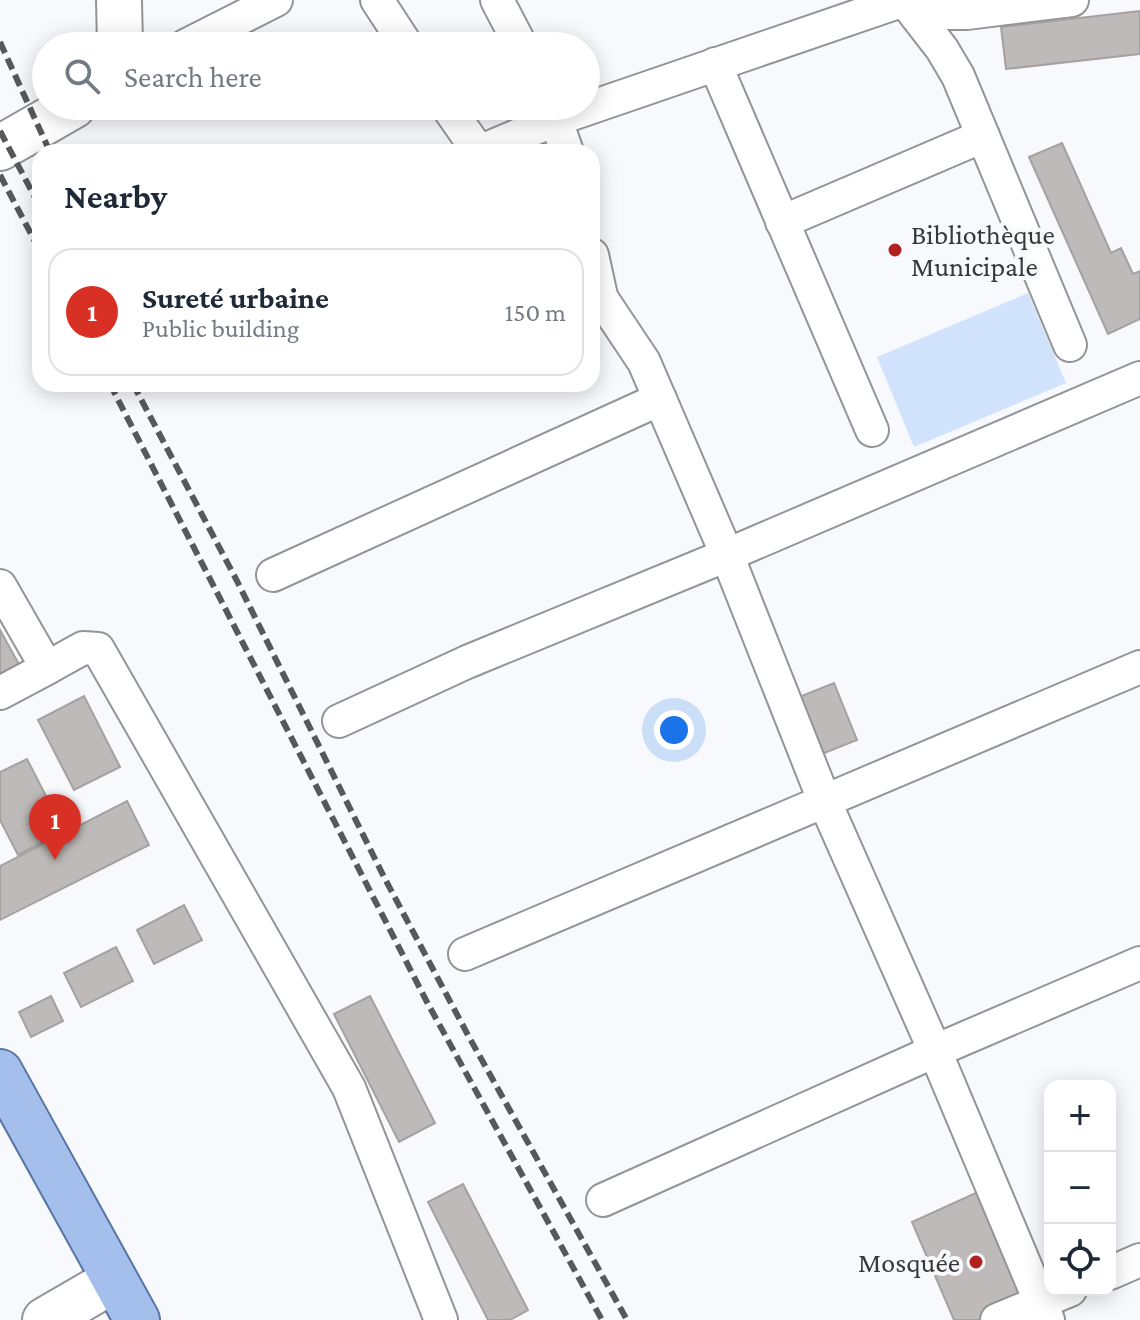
<!DOCTYPE html>
<meta charset="utf-8">
<style>
:root{--surface:#fff;--page:#f6f6f7;--text:#1f2937;--muted:#747a83;--line:#e0e1e3;--accent:#d93025}
body{margin:0;font-family:"Crimson Pro",serif;background:var(--page);color:var(--text)}
.controls{position:absolute;right:24px;bottom:24px;display:grid;overflow:hidden;border-radius:16px;box-shadow:0 4px 20px #0003}
.controls button{width:72px;height:72px;display:grid;place-items:center;padding:0;border:0;border-bottom:2px solid var(--line);background:var(--surface);color:var(--text);font:40px sans-serif}
.you{position:absolute;left:674px;top:730px;width:28px;height:28px;margin:-20px;border:6px solid #fff;border-radius:50%;background:#1a73e8;box-shadow:0 0 0 12px #1a73e833}
.badge{display:grid;place-items:center;width:52px;height:52px;border-radius:50%;background:var(--accent);color:#fff;font-size:26px;font-weight:700}
.pin{position:absolute;translate:-50% -66px;filter:drop-shadow(0 2px 4px #0008)}
.pin::after{content:'';position:absolute;top:42px;width:28px;height:24px;background:inherit;clip-path:polygon(0 0,100% 0,50% 100%)}
.list{margin:0;padding:0;list-style:none}
h2{display:flex;justify-content:space-between;align-items:center;height:104px;margin:0;padding:0 32px;font-size:34px}
h2 small{font-size:26px;font-weight:400;color:var(--muted)}
.list li{display:grid;grid-template-columns:52px 1fr auto;gap:24px;align-items:center;box-sizing:border-box;height:128px;margin:0 16px 16px;padding:0 16px;border:2px solid var(--line);border-radius:24px}
.list b{display:block;font-size:30px;white-space:nowrap}
.list p{margin:0;font-size:26px;white-space:nowrap;color:var(--muted)}
.list em{font-size:26px;font-style:normal;color:var(--muted)}
.icon{flex:none;width:44px;height:44px;fill:none;stroke:currentColor;stroke-width:2;stroke-linecap:round;stroke-linejoin:round}
.map{position:relative;flex:none;width:1140px;height:1320px;overflow:hidden}
.search{position:absolute;background:var(--surface);box-shadow:0 4px 20px #0003;left:32px;top:32px;width:568px;height:88px;display:flex;align-items:center;gap:20px;box-sizing:border-box;padding:0 28px;border-radius:44px;color:var(--muted);font-size:30px}
.panel{position:absolute;background:var(--surface);box-shadow:0 4px 20px #0003;left:32px;top:144px;width:568px;height:248px;border-radius:24px}
.map>svg:first-child{display:block}
.green{fill:#d1e2fc}
.building{fill:#bdbab9;stroke:#a4a1a0;stroke-width:2}
.lines{fill:none;stroke-linecap:round;stroke-linejoin:round}
.street-casing{stroke:#939497;stroke-width:36}
.secondary-casing{stroke:#939497;stroke-width:48}
.primary-casing{stroke:#5774a4;stroke-width:48}
.street{stroke:#fff;stroke-width:32}
.secondary{stroke:#fff;stroke-width:44}
.primary{stroke:#a4bfeb;stroke-width:44}
.rail{stroke:#58585a;stroke-width:6;stroke-dasharray:12 6;stroke-linecap:butt}
.poi-dot{fill:#b1211f;stroke:#f8f9fc;stroke-width:3}
.labels{text-anchor:middle;stroke-width:8;stroke-linejoin:round;paint-order:stroke}
.poi-label{font-size:28px;fill:#383839;stroke:#f8f9fc;text-anchor:start}
</style>
<div class="map">
<svg width="1140" height="1320" viewBox="0 0 1140 1320">
<rect width="100%" height="100%" fill="#f8f9fc"/>
<polygon class="green" points="1028,293 1066,383 914,447 877,357"/>
<g class="building">
<polygon points="1140,11 1140,54 1006,69 1001,27"/>
<polygon points="1062,143 1111,253 1121,248 1133,274 1140,271 1140,319 1108,334 1029,157"/>
<polygon points="0,630 20,666 0,677"/>
<polygon points="834,683 857,740 822,754 799,697"/>
<polygon points="84,696 120,767 74,790 38,720"/>
<polygon points="27,759 64,831 18,855 0,820 0,772"/>
<polygon points="127,801 149,845 0,920 0,866"/>
<polygon points="184,905 202,940 154,964 137,930"/>
<polygon points="116,947 133,981 81,1007 64,973"/>
<polygon points="51,996 63,1021 31,1037 19,1012"/>
<polygon points="370,996 435,1123 399,1142 334,1014"/>
<polygon points="463,1184 528,1310 510,1320 488,1320 428,1202"/>
<polygon points="991,1186 1040,1302 997,1320 954,1320 912,1222"/>
</g>
<g class="lines">
<g class="street-casing">
<g id="street">
<polyline points="377,0 407,46"/>
<polyline points="497,0 521,46"/>
<polyline points="904,0 942,49 958,76 1070,345"/>
<polyline points="904,0 947,13 967,13 1072,0"/>
<polyline points="185,46 276,0"/>
<polyline points="715,64 872,430"/>
<polyline points="447,106 479,152"/>
<polyline points="551,106 567,152"/>
<polyline points="479,152 557,119 904,0"/>
<polyline points="782,222 983,136"/>
<polyline points="592,255 601,296"/>
<polyline points="592,284 644,362 727,555 824,800 935,1051 1048,1320"/>
<polyline points="273,575 660,399"/>
<polyline points="0,586 47,668 83,648 98,649 349,1088 441,1320"/>
<polyline points="0,693 47,668"/>
<polyline points="339,721 467,662 727,555 1140,378"/>
<polyline points="465,954 1140,667"/>
<polyline points="603,1200 935,1051 1140,963"/>
<polyline points="1110,1273 1140,1260"/>
<polyline points="997,1320 1070,1290"/>
</g>
</g>
<g class="secondary-casing">
<g id="secondary">
<polyline points="119,0 120,46"/>
<polyline points="0,148 73,106"/>
<polyline points="45,1320 114,1280"/>
</g>
</g>
<g class="primary-casing">
<polyline id="primary" points="0,1072 137,1320"/>
</g>
<use href="#street" class="street"/>
<use href="#secondary" class="secondary"/>
<use href="#primary" class="primary"/>
<g class="rail">
<polyline points="0,42 50,152"/>
<polyline points="0,131 40,207"/>
<polyline points="0,175 40,251"/>
<polyline points="110,384 428,1004 602,1320"/>
<polyline points="133,384 236,579 384,877 469,1037 627,1320"/>
</g>
</g>
<g class="poi-dot">
<circle cx="895" cy="250" r="8"/>
<circle cx="976" cy="1262" r="8"/>
</g>
<g class="labels">
<g class="poi-label">
<text x="911" y="244">Bibliothèque<tspan x="911" dy="32">Municipale</tspan></text>
<text x="960" y="1272" text-anchor="end">Mosquée</text>
</g>
</g>
</svg>
<div class="controls">
<button>+</button>
<button>−</button>
<button><svg class="icon" aria-label="locate" viewBox="0 0 24 24"><circle cx="12" cy="12" r="6"/><path d="M12 2v4M12 18v4M2 12h4M18 12h4"/></svg></button>
</div>
<div class="you"></div>
<div class="pin badge" style="left:55px;top:860px">1</div>
<div class="search"><svg class="icon" aria-label="search" viewBox="0 0 24 24"><circle cx="10" cy="10" r="6"/><path d="M15 15l6 6"/></svg>Search here</div>
<section class="panel">
<h2>Nearby<small></small></h2>
<ul class="list">
<li><span class="badge">1</span><div><b>Sureté urbaine</b><p>Public building</p></div><em>150 m</em></li>
</ul>
</section>
</div>
